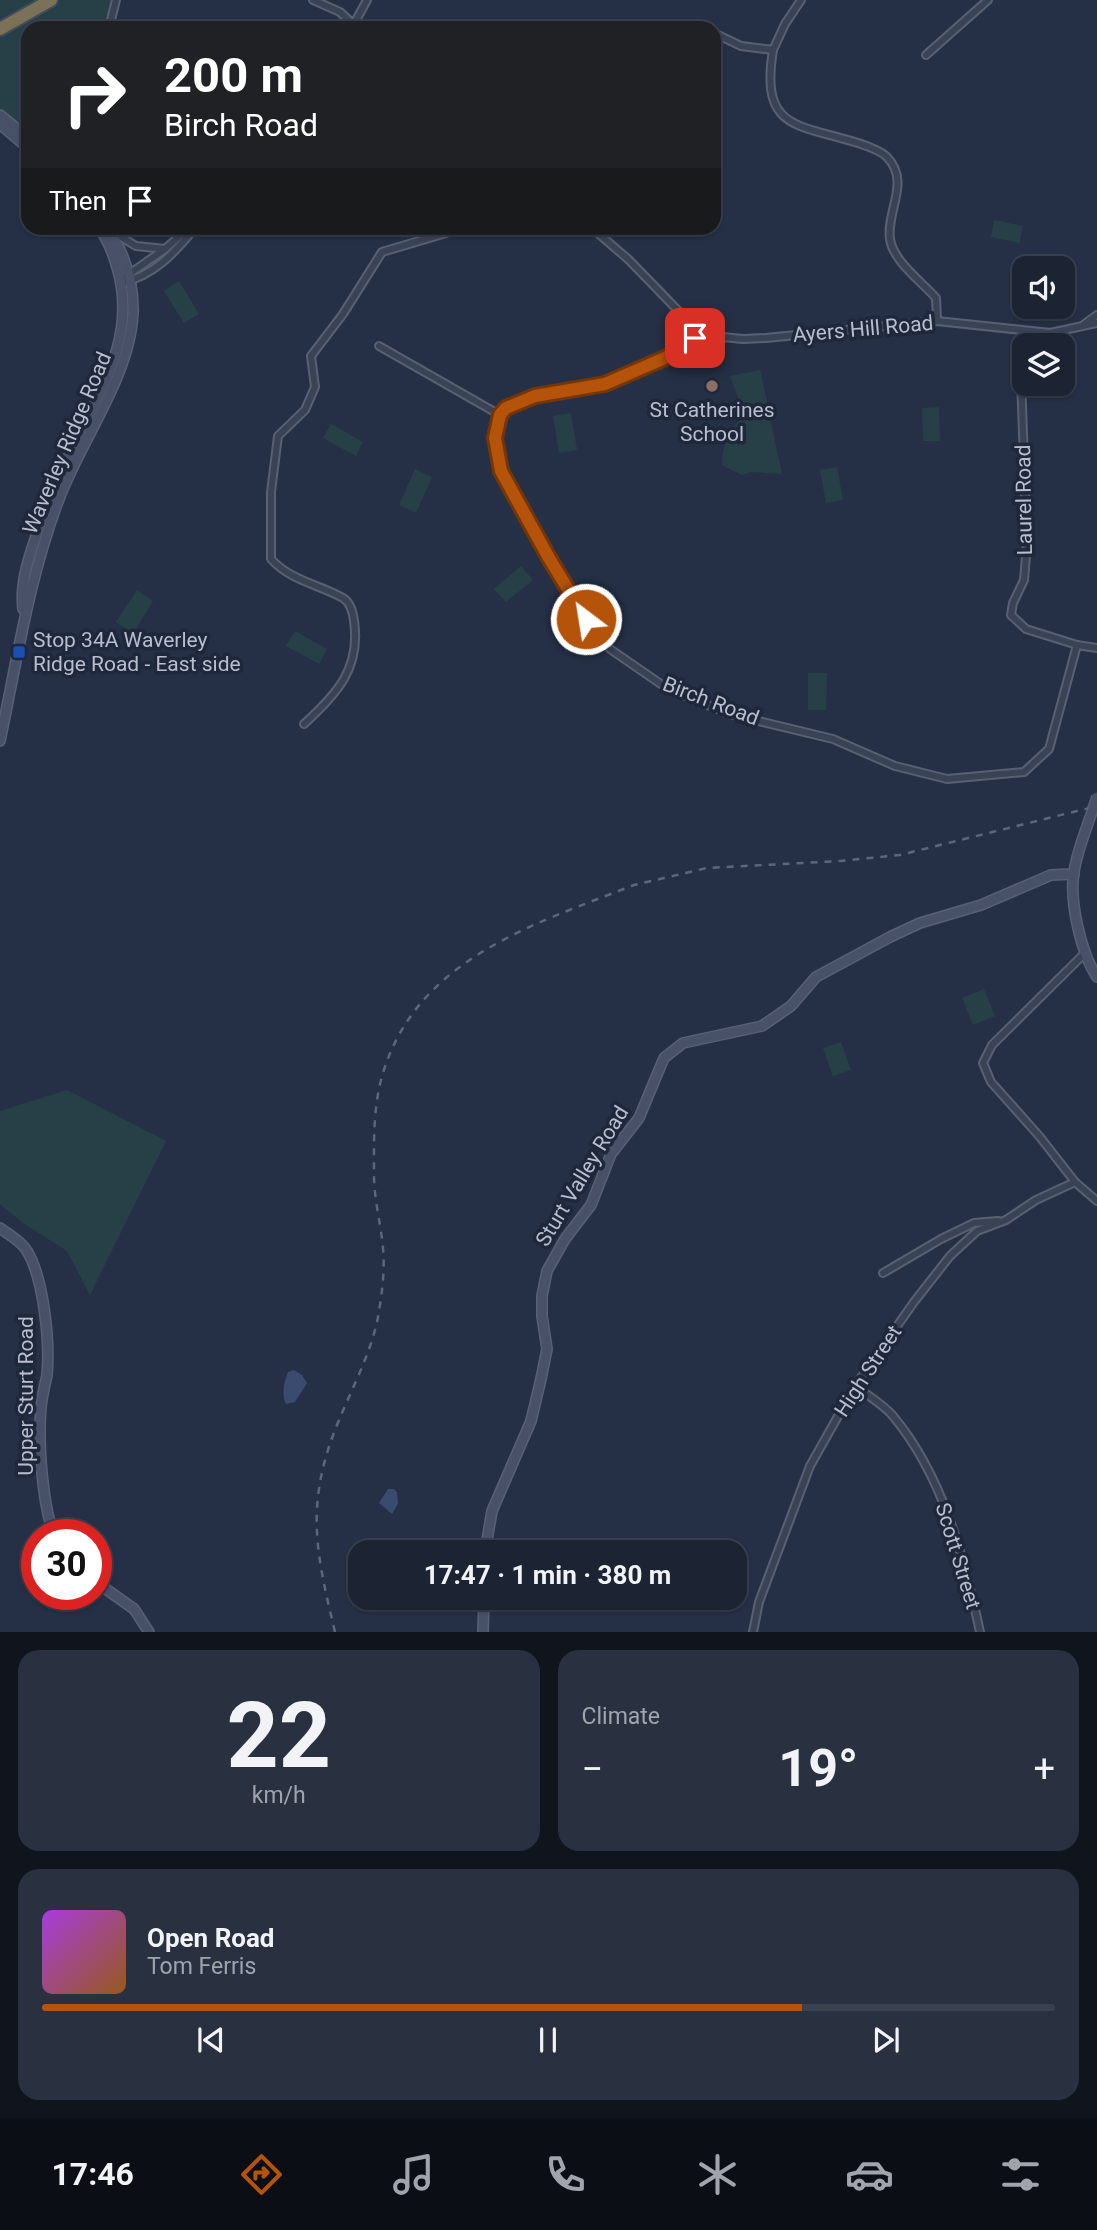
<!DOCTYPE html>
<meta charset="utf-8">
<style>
:root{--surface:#1c2434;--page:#293040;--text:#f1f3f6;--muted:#a0a4ac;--line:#3a414f;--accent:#b45309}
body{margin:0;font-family:Roboto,sans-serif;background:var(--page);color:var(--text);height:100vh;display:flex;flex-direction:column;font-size:26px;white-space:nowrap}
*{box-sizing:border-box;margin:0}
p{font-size:23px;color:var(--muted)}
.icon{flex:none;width:38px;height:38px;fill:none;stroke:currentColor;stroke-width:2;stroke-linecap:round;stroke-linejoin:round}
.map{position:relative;height:1632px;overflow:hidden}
.drawer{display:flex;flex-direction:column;gap:18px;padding:18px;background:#0f141d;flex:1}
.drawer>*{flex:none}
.hud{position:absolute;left:21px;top:21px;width:700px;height:214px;border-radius:21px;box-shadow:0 2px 5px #0004,0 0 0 2px var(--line);background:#202124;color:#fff;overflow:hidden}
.controls{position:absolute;left:1012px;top:256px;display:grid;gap:14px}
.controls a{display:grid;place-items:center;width:63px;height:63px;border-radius:14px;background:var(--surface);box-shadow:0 2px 5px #0004,0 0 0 2px var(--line);font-size:35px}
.speed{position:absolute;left:21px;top:1519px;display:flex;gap:14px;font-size:35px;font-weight:700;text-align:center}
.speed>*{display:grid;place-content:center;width:91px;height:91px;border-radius:50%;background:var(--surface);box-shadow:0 2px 5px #0004,0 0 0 2px var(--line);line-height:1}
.speed .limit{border:10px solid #d22;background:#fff;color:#111}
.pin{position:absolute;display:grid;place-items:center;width:60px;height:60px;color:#fff;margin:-30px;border-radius:14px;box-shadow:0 4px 10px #0006}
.me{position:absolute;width:77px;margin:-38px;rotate:329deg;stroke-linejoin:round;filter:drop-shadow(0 0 5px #0008)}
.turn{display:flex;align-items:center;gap:24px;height:147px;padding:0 28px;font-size:32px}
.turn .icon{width:91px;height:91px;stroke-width:2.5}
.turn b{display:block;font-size:49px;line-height:60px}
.then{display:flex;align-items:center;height:66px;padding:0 28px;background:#0003;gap:14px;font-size:26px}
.big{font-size:52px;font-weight:700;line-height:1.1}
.drawer .card{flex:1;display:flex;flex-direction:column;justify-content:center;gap:10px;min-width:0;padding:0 24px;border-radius:21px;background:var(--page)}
.drawer .dial{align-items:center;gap:0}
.dial b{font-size:91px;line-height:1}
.song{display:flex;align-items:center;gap:21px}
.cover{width:84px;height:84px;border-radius:10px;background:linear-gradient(135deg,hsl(280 70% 55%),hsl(30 70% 35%))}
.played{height:7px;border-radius:4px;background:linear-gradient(90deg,var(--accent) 75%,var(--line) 75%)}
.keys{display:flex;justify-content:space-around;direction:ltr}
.heat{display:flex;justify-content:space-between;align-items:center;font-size:38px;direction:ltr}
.drawer .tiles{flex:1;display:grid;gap:18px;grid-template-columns:1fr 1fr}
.card:last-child{grid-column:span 2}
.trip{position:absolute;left:348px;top:1540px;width:399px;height:70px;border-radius:21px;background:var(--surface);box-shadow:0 2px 5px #0004,0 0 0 2px var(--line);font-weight:700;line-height:70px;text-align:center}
.dock{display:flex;height:112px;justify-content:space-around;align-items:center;background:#0b0e15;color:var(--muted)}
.dock .icon{width:49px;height:49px}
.dock .selected{color:var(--accent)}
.dock b{font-size:32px;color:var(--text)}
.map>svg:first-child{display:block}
</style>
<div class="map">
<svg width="1097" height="1632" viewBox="0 0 1097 1632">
<rect width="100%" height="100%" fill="#253046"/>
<!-- green -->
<g fill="#274047">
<polygon points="0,0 116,0 109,28 28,28 28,138 0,115"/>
<polygon points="994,220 1023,226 1019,243 991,237"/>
<polygon points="179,281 199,314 184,323 164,291"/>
<polygon points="760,370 769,410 751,414 748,407 742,408 730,376"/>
<polygon points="939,407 940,441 923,441 922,408"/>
<polygon points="571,413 577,450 559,453 553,416"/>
<path d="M769,413L782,474L751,472L742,475L722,465C722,449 729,423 746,417C753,414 762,414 769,413Z"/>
<polygon points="331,424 363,442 356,456 323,438"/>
<polygon points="837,467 843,500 826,503 820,470"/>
<polygon points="415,469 432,477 416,513 399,505"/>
<polygon points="521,566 533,580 506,602 494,589"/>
<polygon points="137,590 153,601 133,633 116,622"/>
<polygon points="565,622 580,644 567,653 552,630"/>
<polygon points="295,631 327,649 319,664 286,646"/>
<polygon points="808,673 827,673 826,710 808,710"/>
<polygon points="984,989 995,1016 973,1025 962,998"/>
<polygon points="841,1042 851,1070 833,1076 823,1048"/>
<polygon points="67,1090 166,1141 90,1295 67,1251 23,1223 0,1204 0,1111"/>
</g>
<!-- water -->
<g fill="#3a4b6f">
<path d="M294,1370L302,1375L307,1383L295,1402L286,1404C281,1393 284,1383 288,1372Z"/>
<polygon points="388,1489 394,1489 397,1492 398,1504 392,1514 379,1503"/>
</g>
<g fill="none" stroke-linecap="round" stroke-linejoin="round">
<!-- street casing -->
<g stroke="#596072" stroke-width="10">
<g id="street">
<polyline points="313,0 340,12 357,28"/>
<polyline points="354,24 367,0"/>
<polyline points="109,28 116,0"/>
<path d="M714,33L741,46L773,50C760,130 797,124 858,143C867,146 880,150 887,157C911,182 886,211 890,239C893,261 922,282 936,298L937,321"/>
<polyline points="773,50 785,24 801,0"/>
<polyline points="926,55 988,0"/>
<polyline points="592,228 629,260 694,327"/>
<polyline points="111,231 136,246 165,249 189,228"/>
<polyline points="125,277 165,249"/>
<path d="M121,283C154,276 174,253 195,228"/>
<circle cx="703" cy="332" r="10"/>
<polyline points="1082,326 1097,315"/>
<polyline points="1025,331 1021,378 1027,544 1024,580 1013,603 1011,615 1026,629 1077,645 1097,648"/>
<polyline points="712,336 743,339 766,338 937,321 1050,333 1097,323"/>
<polyline points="695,338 665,358 605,384 535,396 507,408 500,415 495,438 501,471 549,558 586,619 610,649 668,689 733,715 833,739 895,766 947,779 1024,772 1049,749 1077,645"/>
<polyline points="379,346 500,415"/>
<path d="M304,724C337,694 361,668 354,621C353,612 351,603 343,598C318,584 291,581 271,559V492L278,436L305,410L315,387L311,356L343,314L382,252L446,233L456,228"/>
<polyline points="1085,953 992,1045 983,1063 991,1082 1040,1137 1075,1182 1097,1201"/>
<polyline points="883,1273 941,1239 974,1223 998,1221"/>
<path d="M855,1386C867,1395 883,1404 893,1416C943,1476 964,1557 980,1632"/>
<polyline points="753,1632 759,1602 810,1466 855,1386 914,1302 950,1256 977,1231 1006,1220 1036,1200 1075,1182"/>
</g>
</g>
<!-- secondary casing -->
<g stroke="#596072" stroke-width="12">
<g id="secondary">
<polyline points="0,115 28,138"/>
<polyline points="0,124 28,148"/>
<path d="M23,609C20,584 28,560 36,536C47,504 60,473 75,443C102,387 136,336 118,271C114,256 109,241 99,228"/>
<path d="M0,741C17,660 29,578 59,499C81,440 130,377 133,313C134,282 124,253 108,228"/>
<path d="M1093,809C1086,830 1077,851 1074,872C1069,901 1081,953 1097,977"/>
<path d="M0,1228C8,1234 19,1240 25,1248C44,1275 50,1343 47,1375C45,1385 42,1396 41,1407C38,1441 42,1503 54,1535"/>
<polyline points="485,1552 492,1511 531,1421 541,1379 547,1349 542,1316 542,1296 547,1271 565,1239 591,1205 611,1154 639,1118 664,1058 683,1043 762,1026 791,1006 816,977 890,937 920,923 981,905 1051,875 1074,874"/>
<polyline points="96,1582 134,1609 149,1632"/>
<polyline points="483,1632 484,1598"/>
</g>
</g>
<!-- highway casing -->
<g stroke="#424a5c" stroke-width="16">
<polyline id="highway" points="0,29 51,0"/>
</g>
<!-- street -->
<use href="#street" stroke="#3a4255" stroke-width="6"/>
<!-- secondary -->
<use href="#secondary" stroke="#485168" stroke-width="9"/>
<!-- highway -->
<use href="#highway" stroke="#7b7156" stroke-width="12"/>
<!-- rail -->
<path stroke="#5c667c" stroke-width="2.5" stroke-dasharray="7 7" stroke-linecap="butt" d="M335,1632C315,1549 305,1502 339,1420C353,1386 371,1353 378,1317C382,1294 385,1271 383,1248C381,1224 374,1200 374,1175C374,1144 373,1111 381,1080C413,960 532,925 634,885L707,868L840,861L900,855L1097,806"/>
<!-- secondary-bridge casing -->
<g stroke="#596072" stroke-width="12" stroke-linecap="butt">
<polyline id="secondary-bridge" points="1093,809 1097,797"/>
</g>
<!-- secondary-bridge -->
<use href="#secondary-bridge" stroke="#485168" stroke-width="9"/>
</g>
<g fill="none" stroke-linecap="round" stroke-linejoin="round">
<!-- route casing -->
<g stroke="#753606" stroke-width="18">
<polyline id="route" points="586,619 549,558 501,471 495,438 500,415 506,408 535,396 605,384 665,358 695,338"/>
</g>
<!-- route -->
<use href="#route" stroke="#b45309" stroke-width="12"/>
</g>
<!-- markers -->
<circle fill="#8d6e63" stroke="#1f273a" stroke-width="2.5" cx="712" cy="386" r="7"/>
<rect fill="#1a4fb4" stroke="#1f273a" stroke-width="2.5" x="12" y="645" width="14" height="14" rx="3.5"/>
<g text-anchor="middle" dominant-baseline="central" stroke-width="7" stroke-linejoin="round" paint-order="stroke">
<!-- street labels -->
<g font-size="21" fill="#b8bece" stroke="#1f273a">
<text transform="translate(863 329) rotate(-5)">Ayers Hill Road</text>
<text transform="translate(67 443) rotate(-67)">Waverley Ridge Road</text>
<text transform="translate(1024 500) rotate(-91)">Laurel Road</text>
<text transform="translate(711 701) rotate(21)">Birch Road</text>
<text transform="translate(582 1176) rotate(-59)">Sturt Valley Road</text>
<text transform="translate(868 1371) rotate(-57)">High Street</text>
<text transform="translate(26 1396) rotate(-90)">Upper Sturt Road</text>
<text transform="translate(958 1556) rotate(73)">Scott Street</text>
</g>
<!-- poi labels -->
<g font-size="21" fill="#b8bece" stroke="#1f273a">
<text x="712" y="410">St Catherines<tspan x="712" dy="24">School</tspan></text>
<text x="33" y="640" text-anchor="start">Stop 34A Waverley<tspan x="33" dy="24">Ridge Road - East side</tspan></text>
</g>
</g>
</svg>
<div class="controls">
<a><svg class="icon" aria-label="sound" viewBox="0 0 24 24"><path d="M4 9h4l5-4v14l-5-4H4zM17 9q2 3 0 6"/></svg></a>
<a><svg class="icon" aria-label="layers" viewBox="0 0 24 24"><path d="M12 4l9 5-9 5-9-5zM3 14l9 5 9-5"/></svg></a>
</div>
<div class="speed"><div class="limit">30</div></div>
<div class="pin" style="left:695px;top:338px;background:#d93025"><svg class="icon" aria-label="arrive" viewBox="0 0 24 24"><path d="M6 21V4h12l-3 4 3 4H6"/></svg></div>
<svg class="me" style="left:586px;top:619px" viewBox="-20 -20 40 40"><circle r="17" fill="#b45309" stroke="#fff" stroke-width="3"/><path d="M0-11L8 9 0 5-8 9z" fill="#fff"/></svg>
<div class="trip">17:47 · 1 min · 380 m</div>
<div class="hud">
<div class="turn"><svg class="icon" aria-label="right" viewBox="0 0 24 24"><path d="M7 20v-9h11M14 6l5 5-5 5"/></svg><div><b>200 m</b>Birch Road</div></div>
<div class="then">Then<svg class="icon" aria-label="arrive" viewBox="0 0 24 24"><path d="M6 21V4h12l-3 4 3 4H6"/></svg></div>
</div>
</div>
<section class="drawer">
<div class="tiles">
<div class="card dial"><b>22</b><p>km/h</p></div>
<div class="card"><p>Climate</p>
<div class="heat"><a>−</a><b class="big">19°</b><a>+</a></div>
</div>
<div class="card">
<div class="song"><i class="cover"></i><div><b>Open Road</b><p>Tom Ferris</p></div></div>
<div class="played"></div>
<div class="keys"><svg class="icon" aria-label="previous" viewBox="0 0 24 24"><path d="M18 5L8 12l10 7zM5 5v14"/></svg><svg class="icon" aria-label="pause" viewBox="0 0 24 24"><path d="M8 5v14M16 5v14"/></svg><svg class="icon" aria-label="next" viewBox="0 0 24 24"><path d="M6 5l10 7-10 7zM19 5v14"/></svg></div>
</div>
</div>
</section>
<nav class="dock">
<b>17:46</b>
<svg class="icon selected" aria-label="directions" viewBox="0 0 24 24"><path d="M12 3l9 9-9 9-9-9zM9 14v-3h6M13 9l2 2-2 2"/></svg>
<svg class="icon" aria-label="music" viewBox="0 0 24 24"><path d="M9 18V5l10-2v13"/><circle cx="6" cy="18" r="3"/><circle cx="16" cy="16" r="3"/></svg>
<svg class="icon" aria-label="phone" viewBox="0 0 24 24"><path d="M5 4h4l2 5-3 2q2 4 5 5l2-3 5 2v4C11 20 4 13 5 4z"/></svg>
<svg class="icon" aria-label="climate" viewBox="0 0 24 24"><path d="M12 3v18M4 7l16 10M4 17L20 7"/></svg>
<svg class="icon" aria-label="car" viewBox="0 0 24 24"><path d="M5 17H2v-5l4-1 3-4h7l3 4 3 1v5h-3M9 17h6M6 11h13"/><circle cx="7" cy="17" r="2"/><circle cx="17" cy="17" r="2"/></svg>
<svg class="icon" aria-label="filters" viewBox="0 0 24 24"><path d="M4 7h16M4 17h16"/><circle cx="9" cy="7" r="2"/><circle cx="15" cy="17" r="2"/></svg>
</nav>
